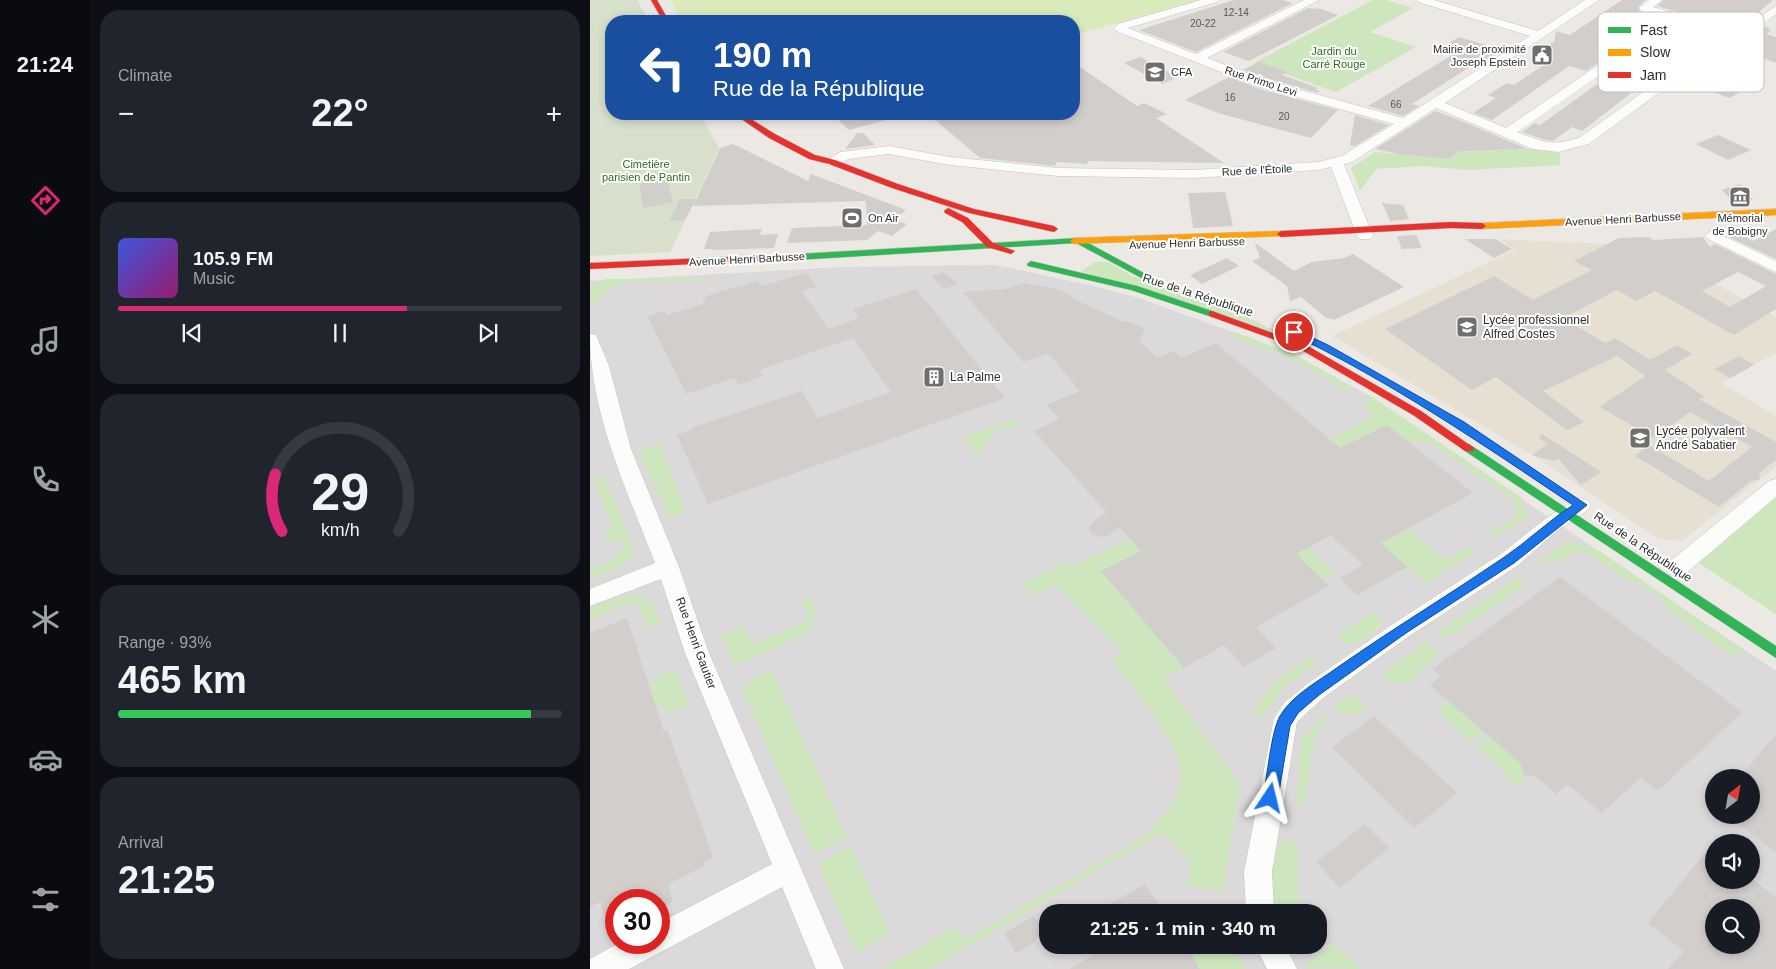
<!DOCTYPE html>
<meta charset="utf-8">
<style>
:root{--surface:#171b24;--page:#20242c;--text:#f1f3f6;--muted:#9ea1a6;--line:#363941;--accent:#db2777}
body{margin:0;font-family:Helvetica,sans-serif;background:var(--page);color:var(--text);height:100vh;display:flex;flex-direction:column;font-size:19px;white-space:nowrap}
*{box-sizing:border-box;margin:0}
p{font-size:16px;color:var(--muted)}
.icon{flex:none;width:28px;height:28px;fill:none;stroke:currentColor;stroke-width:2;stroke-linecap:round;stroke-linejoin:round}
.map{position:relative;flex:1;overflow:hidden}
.drawer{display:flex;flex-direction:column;gap:10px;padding:10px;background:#0d0f14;width:500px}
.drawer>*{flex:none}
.guide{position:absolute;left:15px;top:15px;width:475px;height:105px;border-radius:20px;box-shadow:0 2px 8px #0003;background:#1a4fa0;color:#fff;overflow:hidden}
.needle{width:32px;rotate:31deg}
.tools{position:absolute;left:1115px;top:769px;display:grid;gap:10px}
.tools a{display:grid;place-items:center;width:55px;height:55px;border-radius:50%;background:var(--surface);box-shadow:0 2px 8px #0003;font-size:25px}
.speed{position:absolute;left:15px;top:889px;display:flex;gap:10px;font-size:25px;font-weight:700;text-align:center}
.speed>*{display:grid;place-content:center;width:65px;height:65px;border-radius:50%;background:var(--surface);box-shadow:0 2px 8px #0003;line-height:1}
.speed .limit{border:8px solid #d22;background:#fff;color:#111}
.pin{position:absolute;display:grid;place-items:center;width:42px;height:42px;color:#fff;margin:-21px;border:2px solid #fff;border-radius:50%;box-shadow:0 1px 5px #0007}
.me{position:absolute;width:55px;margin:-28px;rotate:10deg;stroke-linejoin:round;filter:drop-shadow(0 0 4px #0008)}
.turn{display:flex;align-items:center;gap:18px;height:105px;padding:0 25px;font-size:22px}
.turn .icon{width:65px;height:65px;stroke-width:2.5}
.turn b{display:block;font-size:35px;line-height:42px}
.big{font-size:38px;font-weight:800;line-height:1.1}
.drawer .card{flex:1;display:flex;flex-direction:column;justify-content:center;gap:8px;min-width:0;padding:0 18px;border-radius:20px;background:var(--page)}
.drawer .dial{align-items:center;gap:0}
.dial svg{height:130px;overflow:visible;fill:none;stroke:var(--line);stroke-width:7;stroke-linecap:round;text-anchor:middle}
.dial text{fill:var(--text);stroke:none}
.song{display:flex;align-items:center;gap:15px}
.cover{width:60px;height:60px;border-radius:8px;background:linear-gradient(135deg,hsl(230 70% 55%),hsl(320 70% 35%))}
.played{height:5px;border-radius:2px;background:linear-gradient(90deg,var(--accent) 65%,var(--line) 65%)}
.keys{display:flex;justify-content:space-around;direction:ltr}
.heat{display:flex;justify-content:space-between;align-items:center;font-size:28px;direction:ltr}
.charge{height:8px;border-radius:4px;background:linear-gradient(90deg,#34c759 93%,var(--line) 0)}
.trip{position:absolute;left:449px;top:904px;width:288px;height:50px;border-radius:20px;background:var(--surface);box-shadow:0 2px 8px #0003;font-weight:800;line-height:50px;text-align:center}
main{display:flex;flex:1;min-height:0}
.dock{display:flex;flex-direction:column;width:90px;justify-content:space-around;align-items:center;background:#090b0e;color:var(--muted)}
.dock .icon{width:35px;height:35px}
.dock .current{color:var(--accent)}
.dock b{font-size:22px;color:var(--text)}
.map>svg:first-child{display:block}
</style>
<main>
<nav class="dock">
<b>21:24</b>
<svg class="icon current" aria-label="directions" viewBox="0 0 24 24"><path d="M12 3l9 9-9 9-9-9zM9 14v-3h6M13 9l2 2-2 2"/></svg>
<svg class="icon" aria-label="music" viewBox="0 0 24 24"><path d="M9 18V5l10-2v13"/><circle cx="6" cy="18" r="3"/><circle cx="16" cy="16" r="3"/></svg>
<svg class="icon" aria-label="phone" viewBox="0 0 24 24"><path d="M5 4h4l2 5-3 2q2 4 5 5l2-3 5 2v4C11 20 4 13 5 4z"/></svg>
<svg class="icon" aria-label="climate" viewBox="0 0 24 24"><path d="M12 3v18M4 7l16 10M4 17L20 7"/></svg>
<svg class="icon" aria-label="car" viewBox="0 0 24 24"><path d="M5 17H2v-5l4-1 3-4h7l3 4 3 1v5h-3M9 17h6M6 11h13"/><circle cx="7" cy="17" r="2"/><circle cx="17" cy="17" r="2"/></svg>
<svg class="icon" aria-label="filters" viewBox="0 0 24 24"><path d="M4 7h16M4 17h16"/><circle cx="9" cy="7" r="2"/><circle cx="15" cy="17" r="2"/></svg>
</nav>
<section class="drawer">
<div class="card"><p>Climate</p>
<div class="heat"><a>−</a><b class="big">22°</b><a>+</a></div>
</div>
<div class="card">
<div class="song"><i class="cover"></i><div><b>105.9 FM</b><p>Music</p></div></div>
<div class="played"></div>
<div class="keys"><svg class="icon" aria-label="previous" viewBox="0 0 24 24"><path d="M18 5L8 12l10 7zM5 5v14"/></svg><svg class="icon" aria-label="pause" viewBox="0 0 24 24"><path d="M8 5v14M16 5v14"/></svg><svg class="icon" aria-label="next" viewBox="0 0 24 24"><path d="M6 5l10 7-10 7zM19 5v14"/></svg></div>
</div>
<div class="card dial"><svg viewBox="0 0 100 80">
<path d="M14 69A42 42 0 1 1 86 69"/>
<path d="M14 69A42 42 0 0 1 10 34" stroke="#db2777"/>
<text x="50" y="56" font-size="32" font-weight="700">29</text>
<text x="50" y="72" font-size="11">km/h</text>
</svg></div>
<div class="card"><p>Range · 93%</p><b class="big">465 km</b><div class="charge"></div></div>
<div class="card"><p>Arrival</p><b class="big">21:25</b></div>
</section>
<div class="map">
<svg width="1186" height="969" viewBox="0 0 1186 969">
<rect width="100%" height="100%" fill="#ece8e4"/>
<!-- industrial -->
<path fill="#dcd9db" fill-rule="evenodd" d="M406,265L508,287L552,299L705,355L778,395L1186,671V969H0V281L256,267ZM1124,778H1161V815H1124ZM1124,842H1161V880H1124ZM26,900H69V942H26ZM1124,908H1161V945H1124ZM458,912H728V945H458Z"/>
<!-- education -->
<polygon fill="#e6e0d3" points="909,239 1057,246 1186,317 1186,353 1131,383 1186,416 1186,466 1092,541 1069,539 950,460 742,336 925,250"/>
<!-- green -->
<g fill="#cee6be">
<polygon points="783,0 796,0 823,8 780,32 826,47 746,92 664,63"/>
<polygon points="945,149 970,151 970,165 879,170 832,166 786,169 770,191 761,168 785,152 860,159 870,151"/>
<polygon points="505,262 518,262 542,276 663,320 734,355 491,271"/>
<polygon points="15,279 122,279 121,281 37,282 18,290 3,306 0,299 0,288"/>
<polygon points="645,332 705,355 764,388 758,390 751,389 703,359 645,338 642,334"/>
<path d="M779,395L931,497L937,518L903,538L900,532L927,516L924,500L838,442H818L797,425L661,492L745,573L590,662L594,668L573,679L650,784L633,893L596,885L601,864L574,832L339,969H293L365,927L374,940L552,838C567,823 583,807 590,786C600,751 542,687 522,660L533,652L465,584L443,596L432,583L478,562L483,566L740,440L783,416L773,408Z"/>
<polygon points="431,417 423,429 407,427 388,456 373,437"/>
<polygon points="70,443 96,512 79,519 49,453 54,449"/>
<path d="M14,475L44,549C41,568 15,572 0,578V571L4,567L12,568L15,564L25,559L23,555L34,550L29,540L19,543L15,533L22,523L18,522L21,518L16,517L19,513L14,512L17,508L12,507L15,504L10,503L13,499L9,498L11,494L7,493L9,489L5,488L8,485L3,484L6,481L2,479Z"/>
<polygon points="1186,491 1186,614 1106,561"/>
<polygon points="818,529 856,560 876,548 886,551 837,584 791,544"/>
<polygon points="975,544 986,544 1010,551 1154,651 1150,656 1139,654 1076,609 1071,598 1051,584 1036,580 999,554 986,552 974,560 946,563"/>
<polygon points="928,577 934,582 931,588 859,637 850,636 847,632"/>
<polygon points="36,594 60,599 71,623 59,628 45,601 0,620 0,608"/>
<polygon points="219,597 226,610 219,633 144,666 131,635 154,625 163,644 220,620 211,601"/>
<path d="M785,611L792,624C783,635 770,644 755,644L750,638L749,633Z"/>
<polygon points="836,641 846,649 847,656 819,683 801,683 792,675"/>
<polygon points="723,655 725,662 723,666 694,687 675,714 666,717 663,714 676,692 692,676"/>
<polygon points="85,669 99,705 76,714 72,704 66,706 59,685 67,682 65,678"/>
<polygon points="182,671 257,837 224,854 152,689 165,678"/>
<path d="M761,694L777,709C760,717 758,719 743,707Z"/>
<polygon points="858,701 894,731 880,741 846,710"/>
<polygon points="735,715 738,718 724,739 715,804 706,806 711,739"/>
<polygon points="899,736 935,767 932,772 937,776 926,785 915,776 916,772 886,746"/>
<path d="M694,839L703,841L708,850L707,891L712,912H685C683,889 678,858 694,839Z"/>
<polygon points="261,846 299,932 267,954 228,863"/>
<polygon points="743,943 772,969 713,968"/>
<polygon points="620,945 643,947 656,969 611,969 602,956"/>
</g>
<!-- cemetery -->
<polygon fill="#d8e0cc" points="0,0 47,0 59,21 21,21 21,114 110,114 129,148 80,252 0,256"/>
<!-- pitch -->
<polygon fill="#d9eabb" points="80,0 607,0 484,35 484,21 92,21"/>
<!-- building -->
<g fill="#d1cecb" fill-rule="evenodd">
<polygon points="644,0 693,0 703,3 606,52 549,30"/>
<polygon points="1032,0 1056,0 1048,7 1050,12 1010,39 1033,46 996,71 979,66 902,120 883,113 906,98 898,95 917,83 924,85 958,62 941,57 964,42 966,31 980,35"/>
<polygon points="1074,0 1183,0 1149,29 1067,6"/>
<polygon points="718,8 731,9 748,15 659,61 633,52"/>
<polygon points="1089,23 1130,35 1089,64 1081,61 1073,67 1063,66 1035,87 1045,90 992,131 982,127 963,141 952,139 932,132 945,123 950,125 1017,77 1012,76 1060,43 1065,43"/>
<polygon points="1173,26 1180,28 1178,30 1181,31 1176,34 1186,37 1186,63 1170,57 1141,79 1105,68 1143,41 1156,38"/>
<polygon points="869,37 912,50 895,60 892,59 822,104 829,106 813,116 778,106 869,51 854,46"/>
<polygon points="550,57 588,77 572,84 534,63"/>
<polygon points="669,62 697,72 692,75 728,88 725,90 730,91 728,93 679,79 653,70"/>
<polygon points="484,63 547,106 554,103 577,114 566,118 634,163 498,161 497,164 467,162 465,166 390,158 338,114 484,114"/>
<polygon points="639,77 670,89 748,110 721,138 628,113 595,100"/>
<polygon points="1149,78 1166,84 1139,98 1121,91"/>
<polygon points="845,111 864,118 938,149 870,151 859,159 808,154 785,149"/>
<polygon points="242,114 303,114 303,118 259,130"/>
<polygon points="765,115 799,125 765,146 760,145"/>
<polygon points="267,133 273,133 285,145 255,149"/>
<polygon points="1128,135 1161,150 1138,160 1106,144"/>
<polygon points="143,144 218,181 221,174 316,210 303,220 317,224 302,236 288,231 277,240 197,243 202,228 277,225 276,201 103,206 130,148"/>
<polygon points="75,171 83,202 53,208 48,176"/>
<polygon points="1150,184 1154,189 1163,200 1142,201 1132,190"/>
<polygon points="635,192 643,226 603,228 598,193"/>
<polygon points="90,199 106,199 95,220 79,221"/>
<polygon points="792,203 813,205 819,219 800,221"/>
<polygon points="172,229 170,235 188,234 184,248 121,250 121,249 114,249 120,232"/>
<polygon points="1186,229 1186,259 1139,237 1147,233 1164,241"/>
<polygon points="826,235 832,248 812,249 807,236"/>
<path d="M1059,237L1063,240L1113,237L1120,247L1125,244L1186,274V309L1144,335L1065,291L1046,301L1027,290L973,318L1015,343L1025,338L1060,360L1087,345L1102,354L1075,370L1115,397L1109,399L1186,442V460L1169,473L1170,479L1161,481L1129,507L1045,456L1059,445L1119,481L1162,447L1100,412L1063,438L1010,407L1055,376L1027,356L953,391L994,422L977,430L906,377L882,390L795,329L904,276L943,300L1002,270L984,261L1029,238ZM1148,272L1176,286L1140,307L1112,291Z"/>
<polygon points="875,239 905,239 922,249 904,258"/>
<polygon points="665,243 704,271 722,262 754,258 763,254 814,287 744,320 735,317 711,297 700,301 697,286 662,261 670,258"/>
<polygon points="637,258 649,266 612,284 600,275"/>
<polygon points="354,272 368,284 353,289 342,276"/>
<polygon points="217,273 226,287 212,291 238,329 269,318 263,309 326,289 415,398 118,504 87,435 104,429 103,427 212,391 227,418 301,392 263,338 169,370 173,376 148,385 145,378 96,394 57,316 75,311 77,315 113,304 116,296 167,281 171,286"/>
<polygon points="436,283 466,289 482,296 479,297 534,322 538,321 555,329 550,341 567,358 583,351 591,358 626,343 750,448 797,425 883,493 791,543 817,567 767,595 750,578 773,565 741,535 706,554 739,586 666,627 686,648 654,667 634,645 594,668 511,571 551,551 529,527 517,536 511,537 501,534 499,528 501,524 516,512 444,431 470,419 456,405 490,391 458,353 433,362 373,292 415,289"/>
<polygon points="1149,356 1164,365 1140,378 1125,369"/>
<polygon points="952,434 997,463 1011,472 991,485 968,458 964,461 942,455 957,445 949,437"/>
<polygon points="970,577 1152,712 1068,791 1051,778 1011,813 978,784 966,794 944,775 940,776 934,775 930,763 840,685 851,676 842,669"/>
<polygon points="37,618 74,731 77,729 123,857 113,863 114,866 78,884 83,902 69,909 69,900 26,900 26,909 14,915 10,902 0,907 0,633"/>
<polygon points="784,716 867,793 824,828 742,747"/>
<polygon points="1186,734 1186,852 1135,815 1161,815 1161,778 1149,778"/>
<polygon points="775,824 799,848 750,888 726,862"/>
<path d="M1124,842V880H1163L1186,897V969H1078L1094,951L1058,923ZM1124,908H1161V945H1124Z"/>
<polygon points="555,884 573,912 506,912"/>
<polygon points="444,916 454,934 445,939 446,942 426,953 414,933"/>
<polygon points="508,945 595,945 610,969 480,969 511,950"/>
</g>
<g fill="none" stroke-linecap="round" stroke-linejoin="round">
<!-- street casing -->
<g stroke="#c5c4c5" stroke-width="1">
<g id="street">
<path d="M611,0H629L627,2L538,28L606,54L714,0H729L617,58L678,81L813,118L940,36L828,2L826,0H844L948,31L995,0H1009L855,103L916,128L1077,18L1052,11L1049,8L1059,0H1072L1063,7L1149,31L1186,6V14L1155,37L1142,39L999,144L968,152L943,149L846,108L762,162L754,164L783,236L780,239H770L767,236L741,167L728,170L603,178L468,176L360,165L299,154L258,159L247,165H237L235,162L250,152L299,146L360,157L468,168L603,170L728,162L752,156L804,124L670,87L526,31L524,29L528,24ZM1088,21L1134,34L989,138C961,146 954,143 927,132Z"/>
<polygon points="1123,231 1186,261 1186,272 1118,239 1115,236 1118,233"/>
<path d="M0,334L6,335L19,366L41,449L89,567L119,653L254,969H226L192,887L39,969H0V959L31,942H69V923L182,864L95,653L71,579L0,606V589L65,563C37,490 0,414 0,334Z"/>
<polygon points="1186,479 1186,497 1095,574 1087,576 1079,574 1076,568 1079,562 1179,481"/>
<polygon points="991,498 998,500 1001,505 998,510 968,530 927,566 819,636 733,698 707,722 682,872 684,912 656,912 654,872 684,718 695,702 717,684 803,624 911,554 954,520 984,500"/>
<polygon points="665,945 695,945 707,969 677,969"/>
</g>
</g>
<!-- fast casing -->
<g stroke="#c5c4c5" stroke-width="1">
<g id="fast">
<polygon points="489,238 565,279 560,282 557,281 486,243 207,260 203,257 207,254"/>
<polygon points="441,261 547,286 625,312 627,314 625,316 619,316 541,290 438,266 437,264"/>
<polygon points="879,444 1186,646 1186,658 875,451 874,448 875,445"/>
</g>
</g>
<!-- slow casing -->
<g stroke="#c5c4c5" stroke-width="1">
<g id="slow">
<polygon points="1186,209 1186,215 892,229 888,226 892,223"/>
<polygon points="691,231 694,232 694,236 484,244 480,241 484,238"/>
</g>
</g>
<!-- jam casing -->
<g stroke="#c5c4c5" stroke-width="1">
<g id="jam">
<polygon points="61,0 67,0 79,21 73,21"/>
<polygon points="144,114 153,114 185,134 225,155 245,160 308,184 384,209 464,226 468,229 464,232 379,213 302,188 239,164 219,159 179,138"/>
<polygon points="358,208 378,218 403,243 425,251 421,254 397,247 372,222 355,213 354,211"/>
<polygon points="861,222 892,223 896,226 892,229 861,228 691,237 687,234 691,231"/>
<polygon points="207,254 211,257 210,259 0,269 0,263"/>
<polygon points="622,311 716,345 831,411 884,448 883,451 875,451 823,415 710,349 619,316 619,312"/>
</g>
</g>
<!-- street -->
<use href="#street" fill="#fcfcfb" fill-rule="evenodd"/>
<!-- fast -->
<use href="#fast" fill="#30b455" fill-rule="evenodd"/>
<!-- slow -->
<use href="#slow" fill="#ff9f0a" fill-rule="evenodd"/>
<!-- jam -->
<use href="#jam" fill="#e5322d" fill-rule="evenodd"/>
</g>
<!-- route -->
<path fill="#1a73e8" stroke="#114b97" d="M704,329L738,345L874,422L997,505L924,563L816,633L729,695L708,713L700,726L688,798L686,802L680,804L675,802L673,798C677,778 681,732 690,716C702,695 729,681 748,667C802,629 859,595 913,558C937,542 958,521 983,505C892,444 800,381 701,334V330Z"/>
<!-- icons -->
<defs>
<g id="civic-square" transform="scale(1.125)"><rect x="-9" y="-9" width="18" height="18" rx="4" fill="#706f6e" stroke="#fff"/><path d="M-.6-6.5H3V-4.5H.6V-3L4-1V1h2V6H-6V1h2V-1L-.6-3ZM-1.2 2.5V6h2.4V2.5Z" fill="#fff"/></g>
<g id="school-square" transform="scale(1.125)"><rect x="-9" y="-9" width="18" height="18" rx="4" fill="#706f6e" stroke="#fff"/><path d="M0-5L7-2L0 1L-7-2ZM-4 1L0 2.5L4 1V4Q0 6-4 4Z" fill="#fff"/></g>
<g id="museum-square" transform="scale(1.125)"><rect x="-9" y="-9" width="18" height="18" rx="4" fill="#706f6e" stroke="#fff"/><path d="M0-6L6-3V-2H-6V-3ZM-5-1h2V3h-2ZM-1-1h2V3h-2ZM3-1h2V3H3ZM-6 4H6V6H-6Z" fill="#fff"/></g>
<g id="stadium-square" transform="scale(1.125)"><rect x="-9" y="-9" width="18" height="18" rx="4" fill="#706f6e" stroke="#fff"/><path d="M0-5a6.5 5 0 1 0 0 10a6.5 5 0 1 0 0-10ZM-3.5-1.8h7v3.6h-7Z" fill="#fff"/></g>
<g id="building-square" transform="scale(1.125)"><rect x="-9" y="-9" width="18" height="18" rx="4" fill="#706f6e" stroke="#fff"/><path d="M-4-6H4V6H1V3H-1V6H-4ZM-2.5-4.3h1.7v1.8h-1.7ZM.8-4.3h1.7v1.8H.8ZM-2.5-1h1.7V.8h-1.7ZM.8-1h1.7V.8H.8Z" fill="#fff"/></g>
</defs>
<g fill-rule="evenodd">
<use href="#civic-square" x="952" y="55"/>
<use href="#school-square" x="565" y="72"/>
<use href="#museum-square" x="1150" y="197"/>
<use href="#stadium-square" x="262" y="218"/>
<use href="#school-square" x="877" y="327"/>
<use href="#building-square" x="344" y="377"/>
<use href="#school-square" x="1050" y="438"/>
</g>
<g text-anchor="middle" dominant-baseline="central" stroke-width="4" stroke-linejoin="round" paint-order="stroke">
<!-- number labels -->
<g font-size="10" fill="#585857">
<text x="646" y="12">12-14</text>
<text x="613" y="23">20-22</text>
<text x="640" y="97">16</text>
<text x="806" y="104">66</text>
<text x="694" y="116">20</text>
</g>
<!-- far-poi labels -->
<g font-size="11" fill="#2e2e2e" stroke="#fff" text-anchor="start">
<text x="936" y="49" text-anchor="end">Mairie de proximité<tspan x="936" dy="13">Joseph Epstein</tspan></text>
<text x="581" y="72">CFA</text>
<text x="278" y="218">On Air</text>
<text x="1150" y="218" text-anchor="middle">Mémorial<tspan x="1150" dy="13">de Bobigny</tspan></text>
</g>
<!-- far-park labels -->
<g font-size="11" fill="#2c6e1b" stroke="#fff">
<text x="744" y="51">Jardin du<tspan x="744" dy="13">Carré Rouge</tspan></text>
<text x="56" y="164">Cimetière<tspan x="56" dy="13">parisien de Pantin</tspan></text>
</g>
<!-- far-street labels -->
<g font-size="11" fill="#2e2e2e" stroke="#fff">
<text transform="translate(671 81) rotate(18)">Rue Primo Levi</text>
<text transform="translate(667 170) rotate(-3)">Rue de l'Étoile</text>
<text transform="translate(1033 219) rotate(-3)">Avenue Henri Barbusse</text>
<text transform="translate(597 243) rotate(-2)">Avenue Henri Barbusse</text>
<text transform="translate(157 259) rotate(-3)">Avenue Henri Barbusse</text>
</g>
<!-- street labels -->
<g font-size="12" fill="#2e2e2e" stroke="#fff">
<text transform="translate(608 295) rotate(18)">Rue de la République</text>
<text transform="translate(1053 547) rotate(34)">Rue de la République</text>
<text transform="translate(106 643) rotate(70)">Rue Henri Gautier</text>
</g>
<!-- poi labels -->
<g font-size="12" fill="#2e2e2e" stroke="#fff" text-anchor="start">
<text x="893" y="320">Lycée professionnel<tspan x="893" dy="14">Alfred Costes</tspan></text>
<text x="360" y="377">La Palme</text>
<text x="1066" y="431">Lycée polyvalent<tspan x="1066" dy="14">André Sabatier</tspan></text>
</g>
</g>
<!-- legend -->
<rect x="1008" y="12" width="166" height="80" rx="8" fill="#fff" stroke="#c0c0c0" stroke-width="1"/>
<rect x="1018" y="27" width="23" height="6" fill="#30b455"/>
<rect x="1018" y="49" width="23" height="7" fill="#ff9f0a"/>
<rect x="1018" y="72" width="23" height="6" fill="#e5322d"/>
<g font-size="14" fill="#2e2e2e">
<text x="1050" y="35">Fast</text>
<text x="1050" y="57">Slow</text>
<text x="1050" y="80">Jam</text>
</g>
</svg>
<div class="tools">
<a><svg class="needle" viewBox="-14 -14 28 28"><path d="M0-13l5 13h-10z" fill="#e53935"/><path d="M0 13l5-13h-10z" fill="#9ea1a6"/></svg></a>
<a><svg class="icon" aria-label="sound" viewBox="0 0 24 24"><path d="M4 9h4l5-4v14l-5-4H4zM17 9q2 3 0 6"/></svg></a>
<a><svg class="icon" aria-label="search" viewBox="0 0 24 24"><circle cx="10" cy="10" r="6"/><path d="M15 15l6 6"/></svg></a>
</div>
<div class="speed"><div class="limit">30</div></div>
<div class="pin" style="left:704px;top:332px;background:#d93025"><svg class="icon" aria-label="arrive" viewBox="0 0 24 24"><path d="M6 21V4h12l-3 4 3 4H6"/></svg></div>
<svg class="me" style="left:680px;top:798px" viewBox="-20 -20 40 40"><path d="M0-17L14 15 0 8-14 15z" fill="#1a73e8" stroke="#fff" stroke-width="4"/></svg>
<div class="trip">21:25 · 1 min · 340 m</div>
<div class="guide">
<div class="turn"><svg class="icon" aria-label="left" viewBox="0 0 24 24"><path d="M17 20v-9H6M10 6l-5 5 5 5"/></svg><div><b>190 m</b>Rue de la République</div></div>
</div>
</div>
</main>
